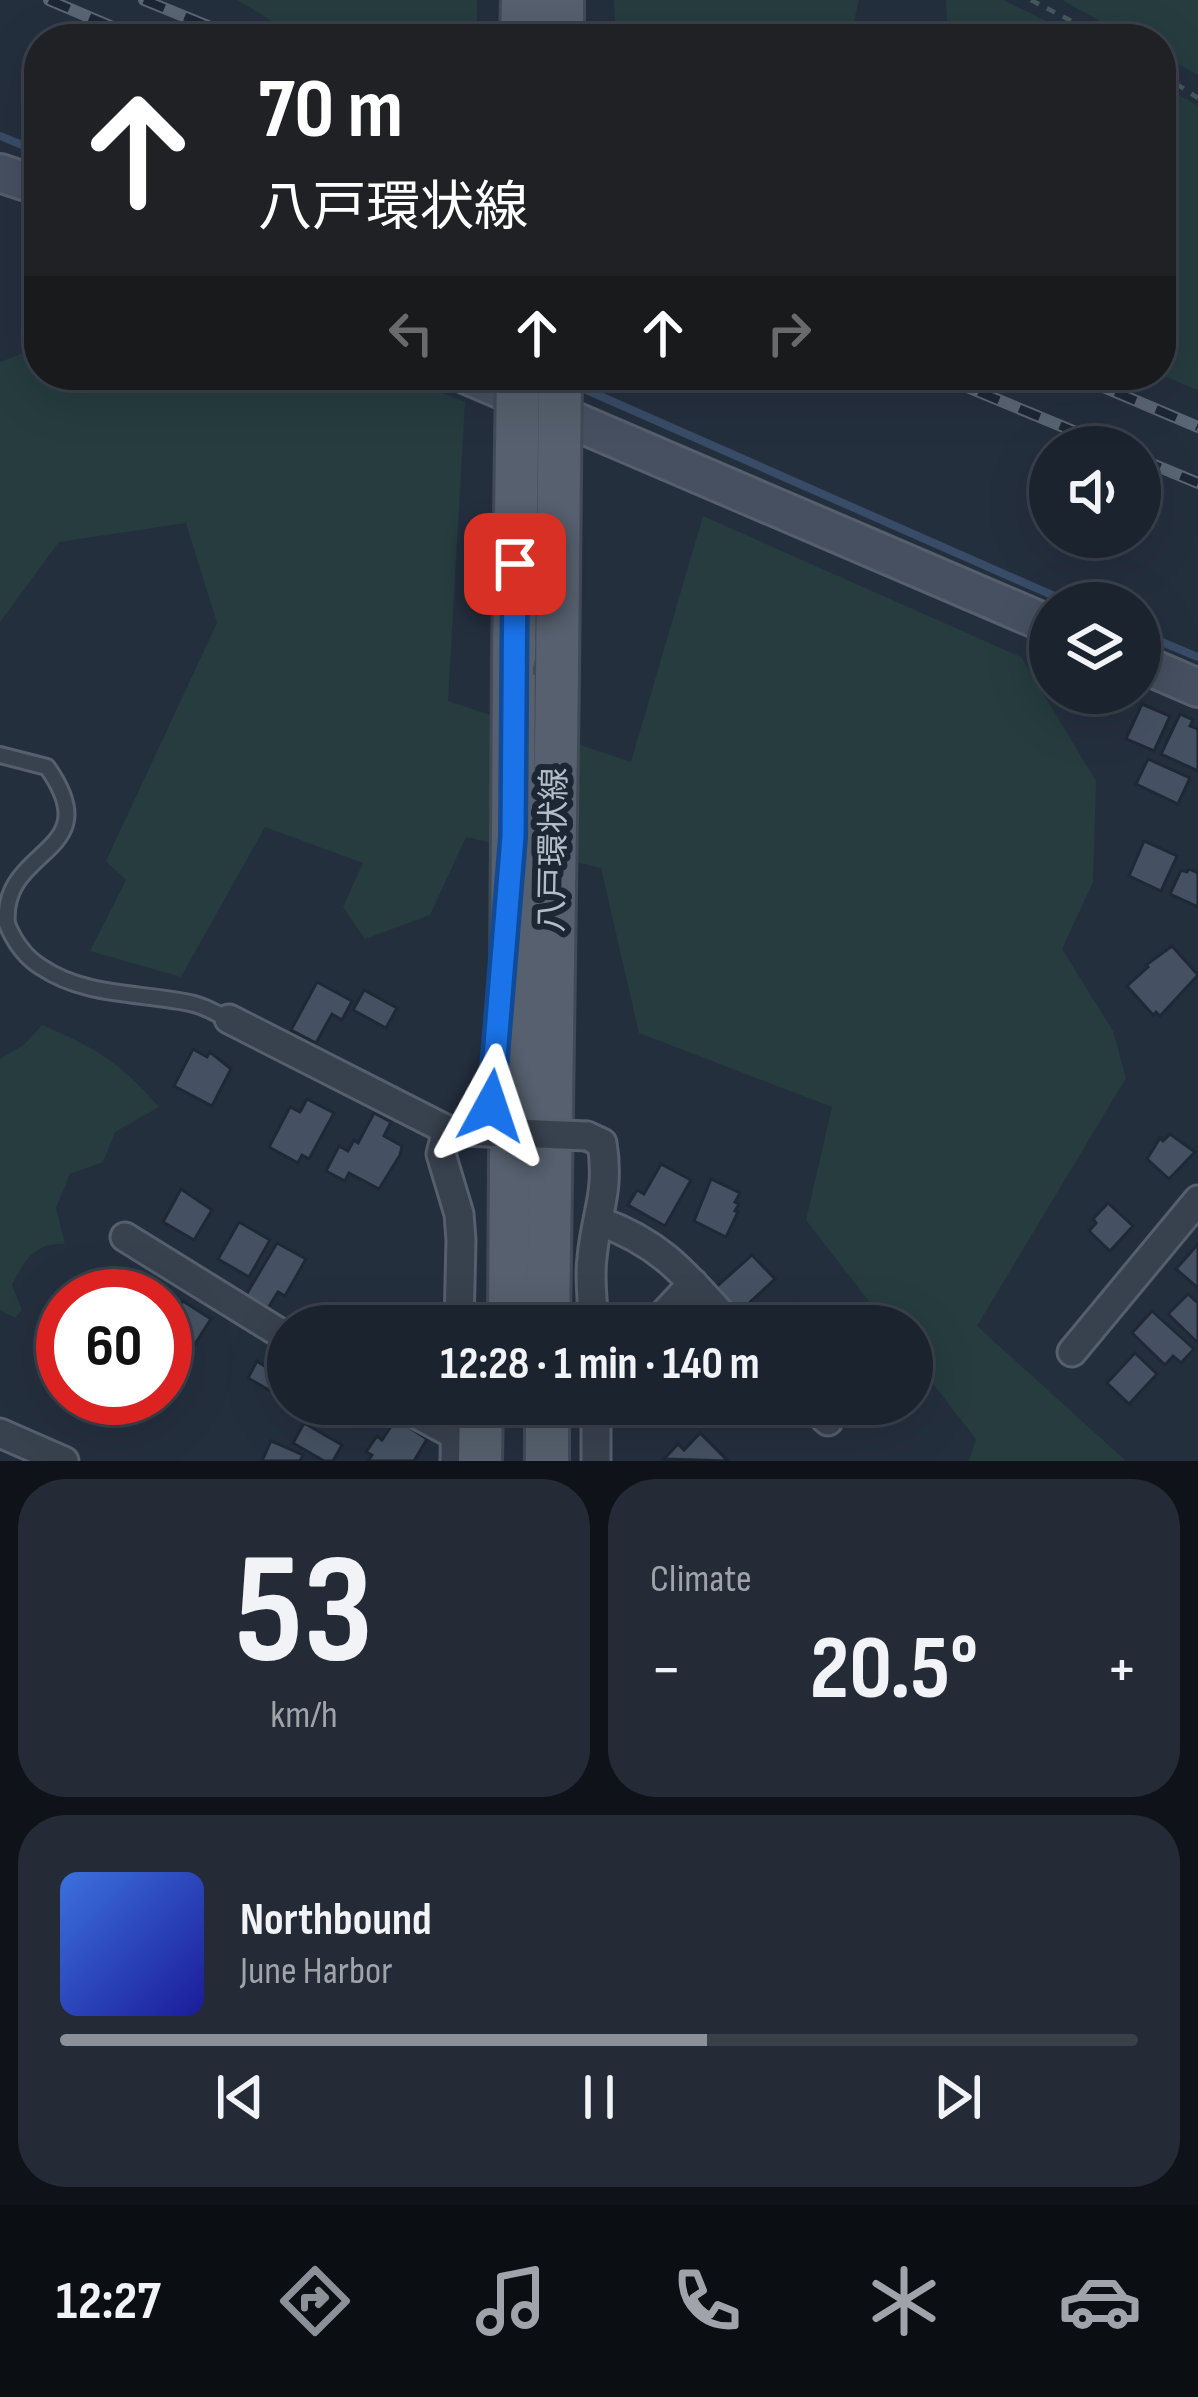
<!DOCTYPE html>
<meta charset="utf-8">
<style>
:root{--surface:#1b232e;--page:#242b36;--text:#f1f3f6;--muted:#a0a4aa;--line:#39404a;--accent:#8c9099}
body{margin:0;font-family:"Sofia Sans Condensed","Noto Sans JP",sans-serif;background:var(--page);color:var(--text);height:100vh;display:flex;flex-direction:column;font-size:45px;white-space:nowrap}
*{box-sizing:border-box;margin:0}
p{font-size:39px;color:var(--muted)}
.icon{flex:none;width:66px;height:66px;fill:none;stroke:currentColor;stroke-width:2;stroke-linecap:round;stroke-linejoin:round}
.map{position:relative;height:1461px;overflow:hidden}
.drawer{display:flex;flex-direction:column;gap:18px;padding:18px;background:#0f1319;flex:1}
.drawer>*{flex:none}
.guide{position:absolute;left:24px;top:24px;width:1152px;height:366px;border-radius:48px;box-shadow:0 12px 48px #0002,0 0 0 3px var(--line);background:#202124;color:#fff;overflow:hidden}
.tools{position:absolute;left:1029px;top:426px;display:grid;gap:24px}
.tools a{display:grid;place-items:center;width:132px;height:132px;border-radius:50%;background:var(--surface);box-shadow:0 12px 48px #0002,0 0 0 3px var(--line);font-size:60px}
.speed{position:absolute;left:36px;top:1269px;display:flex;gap:24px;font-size:60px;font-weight:700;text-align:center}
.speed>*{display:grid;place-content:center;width:156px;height:156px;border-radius:50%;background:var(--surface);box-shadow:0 12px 48px #0002,0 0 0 3px var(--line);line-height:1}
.speed .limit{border:18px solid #d22;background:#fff;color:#111}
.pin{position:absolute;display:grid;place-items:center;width:102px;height:102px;color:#fff;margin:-51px;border-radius:24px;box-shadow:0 6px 18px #0006}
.me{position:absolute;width:132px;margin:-66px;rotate:5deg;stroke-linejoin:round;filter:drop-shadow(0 0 9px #0008)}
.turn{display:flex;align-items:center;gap:42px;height:252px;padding:0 36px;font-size:54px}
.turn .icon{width:156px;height:156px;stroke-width:2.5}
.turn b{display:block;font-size:84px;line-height:102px}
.lanes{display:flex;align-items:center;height:114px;padding:0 36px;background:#0003;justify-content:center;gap:60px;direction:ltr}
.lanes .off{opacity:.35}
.big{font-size:90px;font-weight:700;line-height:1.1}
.drawer .tile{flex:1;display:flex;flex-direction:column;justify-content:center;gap:18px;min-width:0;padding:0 42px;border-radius:48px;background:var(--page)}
.drawer .dial{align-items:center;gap:0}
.dial b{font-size:156px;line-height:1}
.song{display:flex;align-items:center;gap:36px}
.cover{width:144px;height:144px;border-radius:18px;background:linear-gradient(135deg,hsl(220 70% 55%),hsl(240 70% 35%))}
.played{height:12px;border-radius:6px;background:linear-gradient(90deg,var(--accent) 60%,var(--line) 60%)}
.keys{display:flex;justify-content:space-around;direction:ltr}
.heat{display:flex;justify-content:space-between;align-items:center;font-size:66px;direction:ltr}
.drawer .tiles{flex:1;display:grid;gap:18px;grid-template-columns:1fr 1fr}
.tile:last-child{grid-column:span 2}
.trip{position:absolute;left:267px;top:1305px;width:666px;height:120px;border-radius:60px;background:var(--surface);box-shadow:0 12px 48px #0002,0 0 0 3px var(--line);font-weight:700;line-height:120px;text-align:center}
.menu{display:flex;height:192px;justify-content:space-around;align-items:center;background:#0b0e12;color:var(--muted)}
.menu .icon{width:84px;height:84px}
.menu .current{color:var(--accent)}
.menu b{font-size:54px;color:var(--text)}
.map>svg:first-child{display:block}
</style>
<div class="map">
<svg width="1198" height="1461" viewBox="0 0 1198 1461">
<rect width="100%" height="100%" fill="#242f3e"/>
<!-- green -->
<g fill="#263c3f">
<polygon points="237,0 477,0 477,39 376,39 350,27 294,34"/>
<polygon points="614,0 859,0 854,22 859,39 616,39"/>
<polygon points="946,0 1003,0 1084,39 956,39 947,26"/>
<polygon points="1062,0 1198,0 1198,75 1161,55 1161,39 1132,39"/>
<polygon points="1161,84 1198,106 1198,390 1161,375"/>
<polygon points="39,347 39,375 399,375 465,402 448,701 631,762 703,516 1021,657 1096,781 1093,882 1062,949 1113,1031 1126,1078 977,1326 1126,1461 969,1461 976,1439 912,1357 912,1326 888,1326 806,1220 832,1107 639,1033 601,868 466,837 430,915 365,939 343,907 363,863 265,827 181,977 90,951 126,880 106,861 217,623 186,523 59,542 0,622 0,362"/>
<path d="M42,1025C96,1048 120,1062 159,1107L115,1132L103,1162L70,1174L56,1208L65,1244C35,1242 24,1261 12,1285L22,1310L15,1318L0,1310V1059L25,1044Z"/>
</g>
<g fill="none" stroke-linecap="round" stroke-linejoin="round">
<!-- stream -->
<g stroke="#394c67" stroke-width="8">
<polyline points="0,136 39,152"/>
<polyline points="575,385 1070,603"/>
<polyline points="1140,633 1198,657"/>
</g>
</g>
<!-- building -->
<g fill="#455162" stroke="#1f2835" stroke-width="3">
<polygon points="1082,693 1121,693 1110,715 1078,701"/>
<polygon points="1142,704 1170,716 1154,751 1126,739"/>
<polygon points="1180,714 1193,720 1190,726 1198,729 1198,771 1161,754"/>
<polygon points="1148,759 1190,778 1178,804 1136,784"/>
<polygon points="1144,841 1177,856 1161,891 1129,876"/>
<polygon points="1189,869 1198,873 1198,907 1170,894 1181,870 1187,872"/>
<polygon points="1172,946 1198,975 1160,1016 1156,1012 1153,1015 1127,986 1148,967 1146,965"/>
<polygon points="317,982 352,1001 342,1020 332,1014 316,1043 291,1030"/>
<polygon points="364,990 397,1008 386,1028 353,1010"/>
<polygon points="193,1049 207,1057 210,1052 231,1069 212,1106 174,1086"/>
<polygon points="307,1099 334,1113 309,1159 302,1155 298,1163 269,1147 290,1107 300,1112"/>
<polygon points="374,1113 391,1122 384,1136 402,1146 400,1155 379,1189 349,1173 345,1181 326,1171 339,1146 348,1151 354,1140 358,1143"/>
<polygon points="1170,1134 1195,1152 1169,1179 1147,1159 1160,1138 1163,1141"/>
<polygon points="661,1164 691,1180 665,1226 628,1205 637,1190 644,1194"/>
<polygon points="711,1179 740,1193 735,1202 739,1204 735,1211 738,1212 726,1237 694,1221"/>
<polygon points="181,1189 212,1210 194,1240 163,1222"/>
<polygon points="1108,1203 1133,1226 1110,1251 1089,1231 1096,1223 1093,1219"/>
<polygon points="239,1222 270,1240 249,1277 218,1259"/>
<polygon points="277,1243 306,1259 285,1296 278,1292 268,1308 246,1295"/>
<polygon points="1198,1244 1198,1288 1176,1269"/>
<polygon points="752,1255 775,1279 747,1305 750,1308 742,1316 715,1288"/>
<polygon points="1188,1294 1198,1303 1198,1343 1168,1314"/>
<polygon points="183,1301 211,1319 193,1347 165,1335 165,1322 168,1324"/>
<polygon points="796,1303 817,1326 771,1326"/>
<polygon points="1152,1311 1194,1349 1181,1363 1173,1356 1165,1365 1132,1333"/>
<polygon points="277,1348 288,1354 288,1385 281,1397 248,1378 257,1361 266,1367"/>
<polygon points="1135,1353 1157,1374 1129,1404 1107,1383"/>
<polygon points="396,1419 427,1439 414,1461 368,1461 372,1455 366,1452 377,1436 382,1440"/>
<polygon points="304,1423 342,1445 333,1461 324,1461 293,1443"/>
<polygon points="700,1433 728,1461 664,1459 678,1444 684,1450"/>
<polygon points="271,1441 303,1455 300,1461 262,1461"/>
</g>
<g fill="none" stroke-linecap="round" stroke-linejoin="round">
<!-- lane casing -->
<g stroke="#565f6c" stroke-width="20">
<path id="lane" d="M0,755L47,767C110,856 0,845 7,924C14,941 25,957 41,967C87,998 143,992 194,1004C206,1007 217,1014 229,1019"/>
</g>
<!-- street casing -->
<g stroke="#565f6c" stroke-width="33">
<g id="street">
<polyline points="229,1019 447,1130"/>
<path d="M587,1136L602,1143C610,1192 596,1213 592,1258C589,1280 593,1304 594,1326"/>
<path d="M601,1222C663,1244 688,1278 732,1326"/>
<polyline points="125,1237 288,1338"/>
<polyline points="459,1326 461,1240 459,1214 441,1154 447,1130 464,1131"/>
<polyline points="653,1326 693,1283"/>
<polyline points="1072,1352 1198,1200"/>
<polyline points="398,1404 455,1435"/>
<polyline points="596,1404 596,1461"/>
<polyline points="810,1404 828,1421"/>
<polyline points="0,1433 64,1461"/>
<polyline points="455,1461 456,1404"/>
</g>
</g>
<!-- secondary casing -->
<g stroke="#565f6c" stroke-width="42">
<g id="secondary">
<polyline points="0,173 39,186"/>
<polyline points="467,375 1050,625"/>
<polyline points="1140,663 1198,688"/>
</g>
</g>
<!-- primary casing -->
<g stroke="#414a57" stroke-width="48">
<g id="primary">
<polyline points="522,39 523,0"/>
<polyline points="562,39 562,0"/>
<polyline points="510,1326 514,658"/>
<polyline points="548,1326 557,675"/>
<polyline points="480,1461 481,1404"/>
<polyline points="547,1461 547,1404"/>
</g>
</g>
<!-- path -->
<g stroke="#44595c" stroke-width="4.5" stroke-dasharray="9 9" stroke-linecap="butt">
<polyline points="1031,0 1106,39"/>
<polyline points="1161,74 1198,98"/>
</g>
<!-- lane -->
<use href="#lane" stroke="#38414e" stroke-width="14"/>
<!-- street -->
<use href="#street" stroke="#38414e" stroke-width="27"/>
<!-- secondary -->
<use href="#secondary" stroke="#465061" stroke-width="36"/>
<!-- primary -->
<use href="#primary" stroke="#56606e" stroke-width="42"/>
<!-- rail casing -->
<g stroke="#5a6575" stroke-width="12">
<g id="rail">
<polyline points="49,0 141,39"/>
<polyline points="144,0 240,39"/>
<polyline points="938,375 1112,447"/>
<polyline points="1075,375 1198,427"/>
<polyline points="1140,459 1198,483"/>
</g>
</g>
<!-- rail -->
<use href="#rail" stroke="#1d2633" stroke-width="8" stroke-dasharray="22" stroke-linecap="butt"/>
<!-- street-bridge casing -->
<g stroke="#565f6c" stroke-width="33" stroke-linecap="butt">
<polyline id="street-bridge" points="464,1131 587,1136"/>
</g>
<!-- primary-bridge casing -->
<g stroke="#414a57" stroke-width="48" stroke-linecap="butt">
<g id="primary-bridge">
<polyline points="514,658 518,375"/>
<polyline points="557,675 560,375"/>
</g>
</g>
<!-- street-bridge -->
<use href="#street-bridge" stroke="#38414e" stroke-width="27"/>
<!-- primary-bridge -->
<use href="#primary-bridge" stroke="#56606e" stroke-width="42"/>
</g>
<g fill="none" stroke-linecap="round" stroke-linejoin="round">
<!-- route casing -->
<g stroke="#114b97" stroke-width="30">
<polyline id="route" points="491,1106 513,837 515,564"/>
</g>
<!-- route -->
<use href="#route" stroke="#1a73e8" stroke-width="21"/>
</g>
<g text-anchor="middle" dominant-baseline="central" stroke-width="12" stroke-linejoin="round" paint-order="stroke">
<!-- street labels -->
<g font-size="33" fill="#b4bcc9" stroke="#1d2633">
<text transform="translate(554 850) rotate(-89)">八戸環状線</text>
</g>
</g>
</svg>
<div class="tools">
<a><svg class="icon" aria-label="sound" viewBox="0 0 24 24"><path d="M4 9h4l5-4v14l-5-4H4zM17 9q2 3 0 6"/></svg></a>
<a><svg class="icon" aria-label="layers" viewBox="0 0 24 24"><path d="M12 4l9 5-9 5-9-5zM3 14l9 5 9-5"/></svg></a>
</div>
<div class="speed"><div class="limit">60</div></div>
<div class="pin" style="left:515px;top:564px;background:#d93025"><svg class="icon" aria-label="arrive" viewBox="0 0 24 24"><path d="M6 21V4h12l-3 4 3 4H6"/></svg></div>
<svg class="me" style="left:491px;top:1106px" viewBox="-20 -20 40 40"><path d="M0-17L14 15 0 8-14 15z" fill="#1a73e8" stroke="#fff" stroke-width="4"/></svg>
<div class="trip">12:28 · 1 min · 140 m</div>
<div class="guide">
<div class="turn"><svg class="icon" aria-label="ahead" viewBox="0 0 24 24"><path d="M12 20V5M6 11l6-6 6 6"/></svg><div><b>70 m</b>八戸環状線</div></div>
<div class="lanes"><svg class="icon off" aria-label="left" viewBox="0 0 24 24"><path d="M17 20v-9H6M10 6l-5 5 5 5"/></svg><svg class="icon" aria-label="ahead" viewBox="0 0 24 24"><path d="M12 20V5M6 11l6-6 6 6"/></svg><svg class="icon" aria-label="ahead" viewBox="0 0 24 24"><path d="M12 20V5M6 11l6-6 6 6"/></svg><svg class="icon off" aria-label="right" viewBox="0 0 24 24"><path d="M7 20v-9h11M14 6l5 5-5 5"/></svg></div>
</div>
</div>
<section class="drawer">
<div class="tiles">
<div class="tile dial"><b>53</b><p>km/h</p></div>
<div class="tile"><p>Climate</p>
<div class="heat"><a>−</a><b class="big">20.5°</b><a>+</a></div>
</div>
<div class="tile">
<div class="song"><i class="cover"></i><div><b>Northbound</b><p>June Harbor</p></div></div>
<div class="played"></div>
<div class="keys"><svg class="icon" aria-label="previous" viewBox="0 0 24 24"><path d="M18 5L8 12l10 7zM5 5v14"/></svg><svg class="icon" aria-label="pause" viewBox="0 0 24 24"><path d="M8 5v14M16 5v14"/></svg><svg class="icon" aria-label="next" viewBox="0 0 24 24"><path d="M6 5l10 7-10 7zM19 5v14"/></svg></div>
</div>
</div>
</section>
<nav class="menu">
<b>12:27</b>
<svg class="icon current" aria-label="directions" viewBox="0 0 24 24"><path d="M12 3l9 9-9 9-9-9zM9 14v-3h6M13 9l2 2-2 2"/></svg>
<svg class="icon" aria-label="music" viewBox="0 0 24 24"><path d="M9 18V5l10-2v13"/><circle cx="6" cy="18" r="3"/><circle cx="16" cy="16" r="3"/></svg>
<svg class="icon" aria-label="phone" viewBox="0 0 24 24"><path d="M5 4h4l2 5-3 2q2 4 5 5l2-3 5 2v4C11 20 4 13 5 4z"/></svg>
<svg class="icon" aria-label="climate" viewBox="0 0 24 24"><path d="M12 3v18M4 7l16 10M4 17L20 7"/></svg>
<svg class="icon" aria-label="car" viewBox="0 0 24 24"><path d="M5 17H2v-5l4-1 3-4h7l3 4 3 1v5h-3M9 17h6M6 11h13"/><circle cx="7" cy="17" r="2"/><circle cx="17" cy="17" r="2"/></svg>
</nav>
